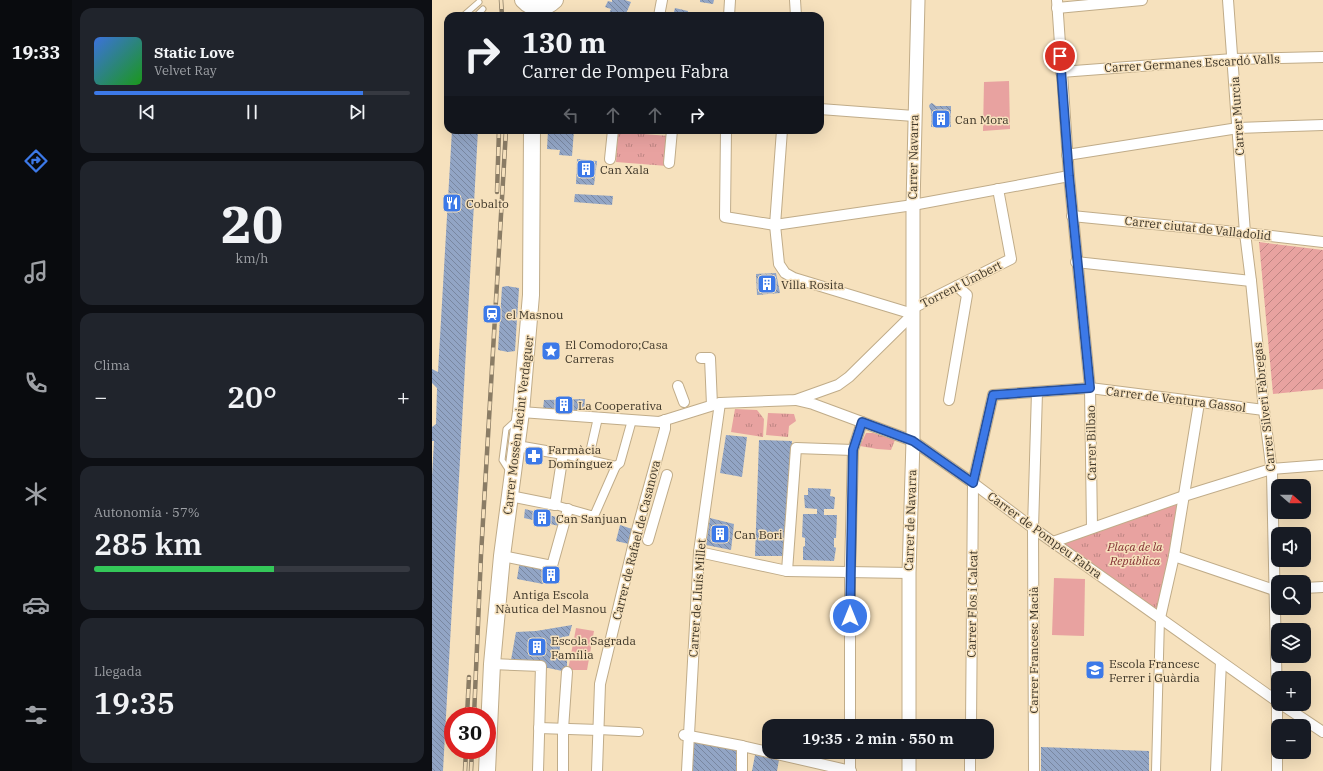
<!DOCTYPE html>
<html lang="es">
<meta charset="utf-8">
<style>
:root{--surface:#171b24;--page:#20242c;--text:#f1f3f6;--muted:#9ea1a6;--line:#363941;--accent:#3c79e8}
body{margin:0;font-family:"IBM Plex Serif",serif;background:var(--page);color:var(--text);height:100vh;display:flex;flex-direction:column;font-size:15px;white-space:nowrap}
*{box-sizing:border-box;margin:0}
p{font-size:13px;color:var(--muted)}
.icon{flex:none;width:22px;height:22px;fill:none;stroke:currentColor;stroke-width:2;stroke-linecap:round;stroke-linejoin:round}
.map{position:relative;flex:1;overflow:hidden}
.panel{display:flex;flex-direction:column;gap:8px;padding:8px;background:#0d0f14;width:360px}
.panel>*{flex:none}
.banner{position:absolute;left:12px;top:12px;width:380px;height:122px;border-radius:12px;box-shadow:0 4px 16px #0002;background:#171b24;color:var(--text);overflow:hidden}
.needle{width:26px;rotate:110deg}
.tools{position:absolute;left:839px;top:479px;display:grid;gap:8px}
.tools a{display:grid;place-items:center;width:40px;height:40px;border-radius:8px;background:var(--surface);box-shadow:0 4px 16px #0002;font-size:20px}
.speed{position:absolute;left:12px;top:707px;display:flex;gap:8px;font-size:20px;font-weight:700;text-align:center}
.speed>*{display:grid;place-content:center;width:52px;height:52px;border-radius:50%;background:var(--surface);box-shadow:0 4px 16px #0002;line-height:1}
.speed .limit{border:6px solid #d22;background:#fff;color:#111}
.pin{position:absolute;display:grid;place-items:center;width:34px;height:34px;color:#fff;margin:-17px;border:2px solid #fff;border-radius:50%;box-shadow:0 1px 4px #0007}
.me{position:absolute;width:44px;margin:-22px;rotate:0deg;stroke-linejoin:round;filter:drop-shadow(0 0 3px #0008)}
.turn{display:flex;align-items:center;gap:14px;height:84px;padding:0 12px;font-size:18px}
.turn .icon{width:52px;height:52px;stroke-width:2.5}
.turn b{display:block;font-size:28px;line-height:34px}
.lanes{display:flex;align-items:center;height:38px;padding:0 12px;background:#0003;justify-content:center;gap:20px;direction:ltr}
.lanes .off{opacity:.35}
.big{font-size:30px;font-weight:600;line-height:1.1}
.panel .tile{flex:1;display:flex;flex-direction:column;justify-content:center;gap:6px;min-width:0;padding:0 14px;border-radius:12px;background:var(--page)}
.panel .dial{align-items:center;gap:0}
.dial b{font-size:52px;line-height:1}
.song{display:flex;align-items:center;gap:12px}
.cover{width:48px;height:48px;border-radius:6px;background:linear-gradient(135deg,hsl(220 70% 55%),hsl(120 70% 35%))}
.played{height:4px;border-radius:2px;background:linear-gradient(90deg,var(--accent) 85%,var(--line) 85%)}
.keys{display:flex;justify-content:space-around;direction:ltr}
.heat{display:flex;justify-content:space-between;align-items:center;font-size:22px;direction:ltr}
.charge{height:6px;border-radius:3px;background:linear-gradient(90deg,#34c759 57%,var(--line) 0)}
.trip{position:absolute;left:330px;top:719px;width:232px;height:40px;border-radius:12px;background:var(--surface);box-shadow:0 4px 16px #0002;font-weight:600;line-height:40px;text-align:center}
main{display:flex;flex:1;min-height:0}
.tabs{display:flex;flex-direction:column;width:72px;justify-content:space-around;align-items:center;background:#090b0e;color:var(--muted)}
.tabs .icon{width:28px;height:28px}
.tabs .current{color:var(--accent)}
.tabs b{font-size:18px;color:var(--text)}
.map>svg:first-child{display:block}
</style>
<main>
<nav class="tabs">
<b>19:33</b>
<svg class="icon current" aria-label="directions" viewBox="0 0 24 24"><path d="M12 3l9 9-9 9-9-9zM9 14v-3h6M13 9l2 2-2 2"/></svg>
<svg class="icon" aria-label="music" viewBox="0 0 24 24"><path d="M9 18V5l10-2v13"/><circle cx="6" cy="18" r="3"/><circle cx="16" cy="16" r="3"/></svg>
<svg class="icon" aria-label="phone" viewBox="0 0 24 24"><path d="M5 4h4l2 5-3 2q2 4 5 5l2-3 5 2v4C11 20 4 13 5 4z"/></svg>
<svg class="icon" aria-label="climate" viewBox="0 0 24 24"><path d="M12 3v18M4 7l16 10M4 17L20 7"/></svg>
<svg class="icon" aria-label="car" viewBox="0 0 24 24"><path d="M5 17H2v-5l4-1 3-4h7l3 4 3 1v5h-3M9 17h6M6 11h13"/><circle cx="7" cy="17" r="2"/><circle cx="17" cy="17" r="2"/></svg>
<svg class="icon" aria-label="filters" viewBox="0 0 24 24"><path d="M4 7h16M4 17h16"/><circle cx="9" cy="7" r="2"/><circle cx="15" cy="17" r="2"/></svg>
</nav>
<section class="panel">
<div class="tile">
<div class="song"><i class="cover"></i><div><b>Static Love</b><p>Velvet Ray</p></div></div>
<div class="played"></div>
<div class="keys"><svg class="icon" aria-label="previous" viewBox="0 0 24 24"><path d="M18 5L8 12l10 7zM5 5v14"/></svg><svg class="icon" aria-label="pause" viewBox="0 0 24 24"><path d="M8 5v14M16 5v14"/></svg><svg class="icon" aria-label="next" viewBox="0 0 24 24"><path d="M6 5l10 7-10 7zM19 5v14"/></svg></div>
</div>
<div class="tile dial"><b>20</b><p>km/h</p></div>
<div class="tile"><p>Clima</p>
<div class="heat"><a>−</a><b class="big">20°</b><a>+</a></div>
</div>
<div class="tile"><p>Autonomía · 57%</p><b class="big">285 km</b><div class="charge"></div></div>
<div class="tile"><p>Llegada</p><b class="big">19:35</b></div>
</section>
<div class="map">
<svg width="891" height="771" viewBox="0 0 891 771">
<defs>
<pattern id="grass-tufts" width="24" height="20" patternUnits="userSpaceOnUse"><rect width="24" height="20" fill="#e8a2a0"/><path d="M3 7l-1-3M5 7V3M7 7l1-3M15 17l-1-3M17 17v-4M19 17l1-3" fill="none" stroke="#bd8582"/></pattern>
<pattern id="garden-furrows" width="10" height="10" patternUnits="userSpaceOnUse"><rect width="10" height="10" fill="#e8a2a0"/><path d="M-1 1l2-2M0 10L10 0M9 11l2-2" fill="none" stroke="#bd8582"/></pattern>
<pattern id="building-back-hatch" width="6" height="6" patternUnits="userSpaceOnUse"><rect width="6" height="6" fill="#92a5c5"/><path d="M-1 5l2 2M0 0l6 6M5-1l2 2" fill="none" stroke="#7987a0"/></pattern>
</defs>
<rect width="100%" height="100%" fill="#f6e1bd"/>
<!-- grass -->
<g fill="url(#grass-tufts)">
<polygon points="186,132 237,136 235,166 184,162"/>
<polygon points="303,409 325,410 332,419 331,437 299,432"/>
<polygon points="336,413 362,414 364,421 357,426 356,437 334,435"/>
<polygon points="434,433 441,433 463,440 459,450 445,449 428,446"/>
<polygon points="746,504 726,611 630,543"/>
</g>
<!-- garden -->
<polygon fill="url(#garden-furrows)" points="827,242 891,250 891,389 841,394"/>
<!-- pitch -->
<g fill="#e8a2a0">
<polygon points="577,81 578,129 551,131 552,82"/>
<polygon points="622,578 653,579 652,636 620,635"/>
<polygon points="144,628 162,631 155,670 136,670"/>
</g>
<!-- building -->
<g fill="url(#building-back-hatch)">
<polygon points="180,0 193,0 199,2 193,16 176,16 179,9 173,7 176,1 180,2"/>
<polygon points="268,0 282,0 281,4 268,2"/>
<polygon points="243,8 256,11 255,16 241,16"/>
<polygon points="500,103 504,106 519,106 519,127 499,127 499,111 497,106 498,104"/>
<polygon points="20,130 46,130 11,771 0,771 0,476 2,441 0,441 0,427 4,424 5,388 0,383 0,369 6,372"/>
<polygon points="116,130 142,130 140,156 127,155 128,150 115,149"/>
<polygon points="145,159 165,161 162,185 144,184"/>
<polygon points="143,194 181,196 180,205 142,202"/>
<polygon points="344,273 348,293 325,295 324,274"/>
<polygon points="75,286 87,288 83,351 76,352 66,350 70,287"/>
<polygon points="153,399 152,413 111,410 112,400"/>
<polygon points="294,435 315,437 310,477 288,473"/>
<polygon points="327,440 360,441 353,556 323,556"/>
<polygon points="376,488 399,489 398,496 403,497 402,509 392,509 392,515 405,515 404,538 402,538 402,547 404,548 402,561 371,560 371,547 373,546 373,538 370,537 371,514 385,514 385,509 373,508 372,495 376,495"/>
<polygon points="93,509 128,518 127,526 92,518"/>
<polygon points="278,518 302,524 299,550 274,545"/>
<polygon points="188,525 200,529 197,544 184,541"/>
<polygon points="88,560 115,566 111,584 85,579"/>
<polygon points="118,566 125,567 121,583 114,583"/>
<polygon points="140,625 137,636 130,637 126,657 135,660 135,672 79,660 84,632 104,631"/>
<polygon points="262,740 304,748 304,771 260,771"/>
<polygon points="609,747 717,751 717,771 609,771"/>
<polygon points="323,755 347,760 345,771 320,771"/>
</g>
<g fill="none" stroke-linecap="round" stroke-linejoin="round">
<!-- service casing -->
<g stroke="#c0ac89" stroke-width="7">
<g id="service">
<polyline points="31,16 47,2"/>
<polyline points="44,16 51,9"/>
<polyline points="77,471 70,460 74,429 84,420"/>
</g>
</g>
<!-- pedestrian casing -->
<g stroke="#c0ac89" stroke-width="10">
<g id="pedestrian">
<polyline points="131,454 184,466"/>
<polyline points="157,457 165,422"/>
<polyline points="123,505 162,516 184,466 188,463 200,420"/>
<polyline points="167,730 207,732"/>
<polyline points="724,771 728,618"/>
</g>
</g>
<!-- minor casing -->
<g stroke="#c0ac89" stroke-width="12">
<g id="minor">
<polyline points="363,0 364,16"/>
<polyline points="625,0 637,176 658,388 660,528"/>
<polyline points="796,0 813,233 819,281 832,410 840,473 845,702 845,771"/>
<polyline points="625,8 710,0"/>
<polyline points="227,16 230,0"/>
<polyline points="297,16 298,0"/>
<polyline points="629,72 801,59 891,57"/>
<polyline points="388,109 482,116"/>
<polyline points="294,130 293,217 343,225 481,205 637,176"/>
<polyline points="635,155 806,128 891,125"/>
<polyline points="178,159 181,130"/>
<polyline points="237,163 240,130"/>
<polyline points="640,216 813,233 891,242"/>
<polyline points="644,262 819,281"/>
<polyline points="481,308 579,259 566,189"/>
<polyline points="269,358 278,358 280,405"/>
<polyline points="246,386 252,402"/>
<polyline points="364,400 381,404 481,441 541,483 601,528 846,702"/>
<polyline points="517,400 535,295 525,286"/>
<polyline points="89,412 227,422 288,403 364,400 406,385 417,377 481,314 362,278 353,273 347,264 343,225 350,130"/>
<polyline points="78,496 123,505 131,454 85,446"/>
<polyline points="216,540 235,475"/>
<polyline points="621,542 752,496 839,469 891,465"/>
<polyline points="267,552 355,571 477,573"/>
<polyline points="70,556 120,566 136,509"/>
<polyline points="742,556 842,590 846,590"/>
<polyline points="355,571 364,448 421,450"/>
<polyline points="872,588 891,587"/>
<polyline points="728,618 742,556 767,403"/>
<polyline points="60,664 109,666 106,771"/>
<polyline points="849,704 891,732"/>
<polyline points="418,726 418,572 421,450 430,422"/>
<polyline points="539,726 541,483 561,395 658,388 832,410"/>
<polyline points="107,728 167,730"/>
<polyline points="252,735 310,746 419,771"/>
<polyline points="418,752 418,771"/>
<polyline points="131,771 131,729 135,672"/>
<polyline points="165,771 168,684 205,530 233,429 233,420"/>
<polyline points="255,771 267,552 288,403"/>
<polyline points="310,771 310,746"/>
<polyline points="538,771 538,752"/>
<polyline points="602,771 601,528 605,392"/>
<polyline points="784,771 789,662"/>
</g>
</g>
<!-- tertiary casing -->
<g stroke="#c0ac89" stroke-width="15">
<g id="tertiary">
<polyline points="477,726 477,573 481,441 481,205 486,0"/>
<polyline points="477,771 477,752"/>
</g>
</g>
<!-- primary casing -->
<g stroke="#c0ac89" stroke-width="18">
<g id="primary">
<path d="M91,0C100,10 113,10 123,0"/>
<polyline points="55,771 60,664 70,556 89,412 99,295 100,130"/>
</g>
</g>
<!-- service -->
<use href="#service" stroke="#fff" stroke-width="5"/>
<!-- pedestrian -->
<use href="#pedestrian" stroke="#fff" stroke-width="8"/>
<!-- minor -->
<use href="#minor" stroke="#fff" stroke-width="10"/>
<!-- tertiary -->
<use href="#tertiary" stroke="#fff" stroke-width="13"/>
<!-- primary -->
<use href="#primary" stroke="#fff" stroke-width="16"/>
<!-- rail casing -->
<g stroke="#8a7c65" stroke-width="4.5">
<g id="rail">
<polyline points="69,0 70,16"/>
<polyline points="65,192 67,130"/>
<polyline points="35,716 37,677"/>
<polyline points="42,716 49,555 74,130"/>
<polyline points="33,771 34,750"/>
<polyline points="39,771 40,750"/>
</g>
</g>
<!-- rail -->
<use href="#rail" stroke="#f6e1bd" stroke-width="3" stroke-dasharray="9" stroke-linecap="butt"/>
</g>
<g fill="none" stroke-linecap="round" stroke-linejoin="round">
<!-- route casing -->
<g stroke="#274f97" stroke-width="10">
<polyline id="route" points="418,616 421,450 430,422 481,441 541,483 561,395 658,388 637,176 628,56"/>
</g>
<!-- route -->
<use href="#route" stroke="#3c79e8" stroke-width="7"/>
</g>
<!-- icons -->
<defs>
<g id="building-square" transform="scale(1)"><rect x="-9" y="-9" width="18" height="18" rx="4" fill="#3c79e8" stroke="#f6e1bd"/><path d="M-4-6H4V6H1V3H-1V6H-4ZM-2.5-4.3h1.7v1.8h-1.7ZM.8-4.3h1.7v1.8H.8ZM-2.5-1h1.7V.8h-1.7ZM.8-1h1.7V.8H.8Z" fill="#fff"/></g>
<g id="restaurant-square" transform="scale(1)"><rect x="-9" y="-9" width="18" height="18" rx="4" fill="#3c79e8" stroke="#f6e1bd"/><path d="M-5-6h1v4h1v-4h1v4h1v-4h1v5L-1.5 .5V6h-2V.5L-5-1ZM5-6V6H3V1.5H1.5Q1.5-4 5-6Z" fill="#fff"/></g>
<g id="station-square" transform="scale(1)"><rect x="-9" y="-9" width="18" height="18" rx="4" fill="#3c79e8" stroke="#f6e1bd"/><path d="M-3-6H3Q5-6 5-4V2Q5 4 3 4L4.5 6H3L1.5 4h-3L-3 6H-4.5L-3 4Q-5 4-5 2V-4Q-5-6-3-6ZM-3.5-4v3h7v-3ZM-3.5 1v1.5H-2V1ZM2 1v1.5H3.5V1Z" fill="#fff"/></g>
<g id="sight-square" transform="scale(1)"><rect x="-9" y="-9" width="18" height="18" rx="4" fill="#3c79e8" stroke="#f6e1bd"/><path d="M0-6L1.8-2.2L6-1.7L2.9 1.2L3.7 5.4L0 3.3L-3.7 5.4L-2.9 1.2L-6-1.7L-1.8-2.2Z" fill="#fff"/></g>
<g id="pharmacy-square" transform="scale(1)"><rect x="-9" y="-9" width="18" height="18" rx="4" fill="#3c79e8" stroke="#f6e1bd"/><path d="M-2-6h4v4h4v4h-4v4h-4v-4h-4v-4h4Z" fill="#fff"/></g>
<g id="school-square" transform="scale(1)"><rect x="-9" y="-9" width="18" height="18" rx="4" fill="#3c79e8" stroke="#f6e1bd"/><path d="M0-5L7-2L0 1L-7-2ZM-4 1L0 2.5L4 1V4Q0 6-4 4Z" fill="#fff"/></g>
</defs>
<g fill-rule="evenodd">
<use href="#building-square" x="509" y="119"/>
<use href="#building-square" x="154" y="169"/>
<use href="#restaurant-square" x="20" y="203"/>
<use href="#building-square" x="335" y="284"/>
<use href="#station-square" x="60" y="314"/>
<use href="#sight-square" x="119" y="351"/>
<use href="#building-square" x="132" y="405"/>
<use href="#pharmacy-square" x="102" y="456"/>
<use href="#building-square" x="110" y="518"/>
<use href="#building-square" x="288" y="534"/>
<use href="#building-square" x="119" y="575"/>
<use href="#building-square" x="105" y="647"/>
<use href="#school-square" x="663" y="670"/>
</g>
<g text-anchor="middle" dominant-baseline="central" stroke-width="3" stroke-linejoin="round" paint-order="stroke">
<!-- street labels -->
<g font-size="12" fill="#3f3729" stroke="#f6e1bd">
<text transform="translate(760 63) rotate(-3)">Carrer Germanes Escardó Valls</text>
<text transform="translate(805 116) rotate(-94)">Carrer Murcia</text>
<text transform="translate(481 157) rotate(-89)">Carrer Navarra</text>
<text transform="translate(766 228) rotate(6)">Carrer ciutat de Valladolid</text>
<text transform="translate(529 284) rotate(-27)">Torrent Umbert</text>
<text transform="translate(744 399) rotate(7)">Carrer de Ventura Gassol</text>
<text transform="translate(832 407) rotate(-96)">Carrer Silveri Fàbregas</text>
<text transform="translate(86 425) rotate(-83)">Carrer Mossèn Jacint Verdaguer</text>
<text transform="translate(659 443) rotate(-91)">Carrer Bilbao</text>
<text transform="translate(478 520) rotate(-88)">Carrer de Navarra</text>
<text transform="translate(613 535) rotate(36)">Carrer de Pompeu Fabra</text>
<text transform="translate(204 540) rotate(-76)">Carrer de Rafael de Casanova</text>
<text transform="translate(265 598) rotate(-86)">Carrer de Lluís Millet</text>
<text transform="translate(540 604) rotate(-89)">Carrer Flos i Calcat</text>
<text transform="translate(601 650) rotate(-90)">Carrer Francesc Macià</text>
</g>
<!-- poi labels -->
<g font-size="12" fill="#3f3729" stroke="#f6e1bd" text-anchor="start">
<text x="523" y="119">Can Mora</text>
<text x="168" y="169">Can Xala</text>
<text x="34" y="203">Cobalto</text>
<text x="349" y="284">Villa Rosita</text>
<text x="74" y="314">el Masnou</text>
<text x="133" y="344">El Comodoro;Casa<tspan x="133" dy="14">Carreras</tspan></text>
<text x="146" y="405">La Cooperativa</text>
<text x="116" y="449">Farmàcia<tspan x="116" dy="14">Domínguez</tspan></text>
<text x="124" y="518">Can Sanjuan</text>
<text x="302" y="534">Can Bori</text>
<text x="119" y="594" text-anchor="middle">Antiga Escola<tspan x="119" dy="14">Nàutica del Masnou</tspan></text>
<text x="119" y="640">Escola Sagrada<tspan x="119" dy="14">Família</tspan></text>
<text x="677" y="663">Escola Francesc<tspan x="677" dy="14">Ferrer i Guàrdia</tspan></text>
</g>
<!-- park labels -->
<g font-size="12" font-style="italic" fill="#843134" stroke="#f6e1bd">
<text x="703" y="546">Plaça de la<tspan x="703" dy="14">República</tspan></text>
</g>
</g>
</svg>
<div class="tools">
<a><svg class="needle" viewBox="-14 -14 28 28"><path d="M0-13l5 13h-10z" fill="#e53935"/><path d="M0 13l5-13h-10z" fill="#9ea1a6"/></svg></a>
<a><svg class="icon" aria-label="sound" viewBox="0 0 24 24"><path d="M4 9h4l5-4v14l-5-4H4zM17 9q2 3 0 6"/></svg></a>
<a><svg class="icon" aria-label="search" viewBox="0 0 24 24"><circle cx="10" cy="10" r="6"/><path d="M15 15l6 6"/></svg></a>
<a><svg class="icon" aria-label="layers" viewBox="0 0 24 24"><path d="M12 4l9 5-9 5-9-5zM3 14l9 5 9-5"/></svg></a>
<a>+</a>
<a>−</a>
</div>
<div class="speed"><div class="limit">30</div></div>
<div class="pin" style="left:628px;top:56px;background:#d93025"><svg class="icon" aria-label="arrive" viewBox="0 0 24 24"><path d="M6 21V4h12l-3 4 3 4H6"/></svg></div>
<svg class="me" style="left:418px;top:616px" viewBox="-20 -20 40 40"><circle r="17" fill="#3c79e8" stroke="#fff" stroke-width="3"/><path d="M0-11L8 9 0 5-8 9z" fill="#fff"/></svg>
<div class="trip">19:35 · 2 min · 550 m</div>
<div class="banner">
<div class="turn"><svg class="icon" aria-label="right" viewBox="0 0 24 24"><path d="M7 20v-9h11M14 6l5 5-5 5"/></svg><div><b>130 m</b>Carrer de Pompeu Fabra</div></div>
<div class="lanes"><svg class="icon off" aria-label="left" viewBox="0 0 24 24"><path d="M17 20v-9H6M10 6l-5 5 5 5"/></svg><svg class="icon off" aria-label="ahead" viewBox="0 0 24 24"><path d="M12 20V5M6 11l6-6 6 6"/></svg><svg class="icon off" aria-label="ahead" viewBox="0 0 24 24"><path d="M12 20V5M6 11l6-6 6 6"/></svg><svg class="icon" aria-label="right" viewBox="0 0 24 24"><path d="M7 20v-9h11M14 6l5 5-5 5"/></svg></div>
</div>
</div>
</main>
